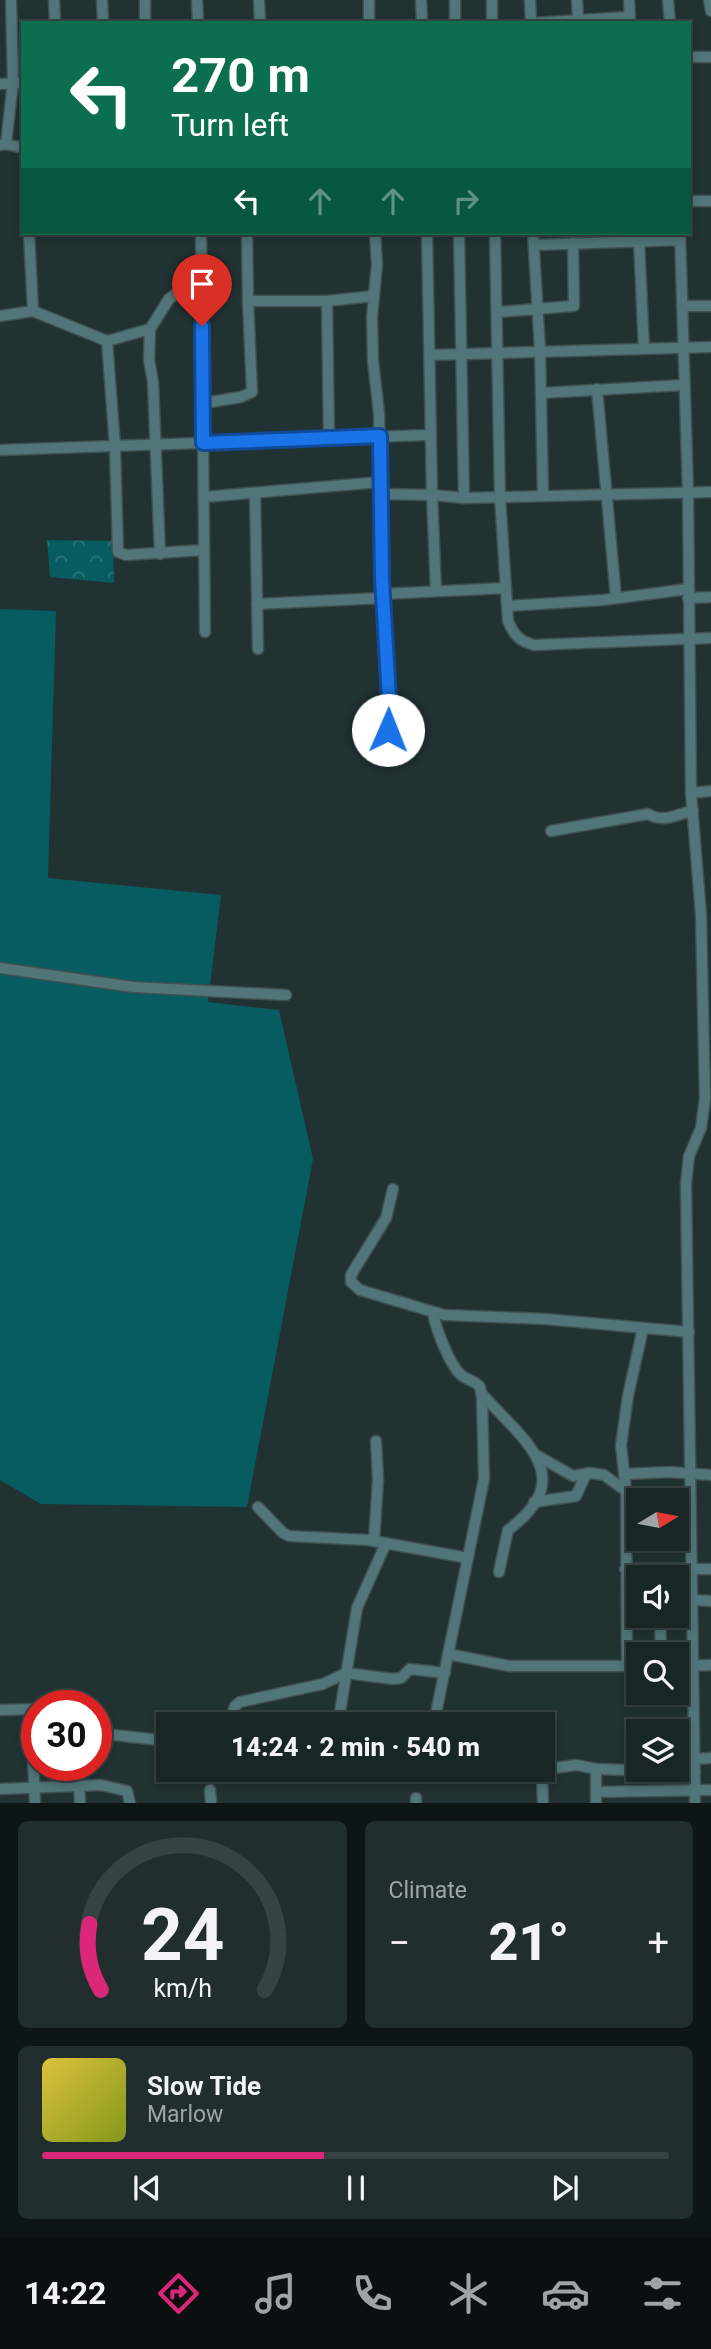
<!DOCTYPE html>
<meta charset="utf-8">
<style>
:root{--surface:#192626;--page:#222e2e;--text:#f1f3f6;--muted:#9fa5a7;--line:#374343;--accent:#db2777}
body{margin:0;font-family:Roboto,sans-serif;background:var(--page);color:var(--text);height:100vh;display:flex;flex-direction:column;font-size:26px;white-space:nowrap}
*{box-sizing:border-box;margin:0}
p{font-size:23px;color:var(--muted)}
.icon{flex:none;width:38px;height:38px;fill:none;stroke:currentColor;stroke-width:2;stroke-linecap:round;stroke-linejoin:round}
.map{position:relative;height:1803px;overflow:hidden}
.details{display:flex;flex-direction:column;gap:18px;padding:18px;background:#0e1515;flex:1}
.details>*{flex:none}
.guide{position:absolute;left:21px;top:21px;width:670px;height:214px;border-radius:0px;box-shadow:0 4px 10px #0003,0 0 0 2px var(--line);background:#0b6e4f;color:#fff;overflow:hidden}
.needle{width:46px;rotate:80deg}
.fabs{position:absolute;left:626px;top:1488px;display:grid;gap:14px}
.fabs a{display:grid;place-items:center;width:63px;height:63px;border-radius:0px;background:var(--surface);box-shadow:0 4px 10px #0003,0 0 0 2px var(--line);font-size:35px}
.speed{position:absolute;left:21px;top:1690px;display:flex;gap:14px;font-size:35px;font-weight:700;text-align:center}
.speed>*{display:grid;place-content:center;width:91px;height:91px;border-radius:50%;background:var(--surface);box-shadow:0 4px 10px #0003,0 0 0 2px var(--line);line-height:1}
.speed .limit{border:10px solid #d22;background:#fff;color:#111}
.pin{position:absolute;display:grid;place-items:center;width:60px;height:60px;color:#fff;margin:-72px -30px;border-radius:50% 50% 50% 0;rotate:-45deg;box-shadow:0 0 7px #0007}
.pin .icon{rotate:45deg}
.me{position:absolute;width:77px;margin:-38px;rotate:1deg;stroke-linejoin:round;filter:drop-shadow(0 0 5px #0008)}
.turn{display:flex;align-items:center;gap:24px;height:147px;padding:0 35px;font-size:32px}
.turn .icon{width:91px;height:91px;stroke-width:2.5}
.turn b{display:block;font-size:49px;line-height:60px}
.lanes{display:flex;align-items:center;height:66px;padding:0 35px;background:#0003;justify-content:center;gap:35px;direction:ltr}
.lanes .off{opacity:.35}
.big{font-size:52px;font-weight:800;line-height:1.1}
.details .tile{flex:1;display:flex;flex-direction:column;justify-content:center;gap:10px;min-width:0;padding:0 24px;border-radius:10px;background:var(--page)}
.details .dial{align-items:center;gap:0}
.dial svg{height:182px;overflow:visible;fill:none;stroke:var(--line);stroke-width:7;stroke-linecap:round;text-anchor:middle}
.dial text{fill:var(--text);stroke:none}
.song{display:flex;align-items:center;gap:21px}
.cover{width:84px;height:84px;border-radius:10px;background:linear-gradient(135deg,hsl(50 70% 55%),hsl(70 70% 35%))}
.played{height:7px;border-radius:4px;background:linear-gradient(90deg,var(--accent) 45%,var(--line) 45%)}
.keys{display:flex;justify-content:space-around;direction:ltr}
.heat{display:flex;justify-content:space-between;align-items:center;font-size:38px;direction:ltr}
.details .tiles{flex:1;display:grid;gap:18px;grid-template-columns:1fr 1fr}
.tile:last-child{grid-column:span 2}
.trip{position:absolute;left:156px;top:1712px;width:399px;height:70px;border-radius:0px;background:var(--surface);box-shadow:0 4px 10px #0003,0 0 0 2px var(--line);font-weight:800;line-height:70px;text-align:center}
.tab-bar{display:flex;height:112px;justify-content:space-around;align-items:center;background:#0a0f0f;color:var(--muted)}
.tab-bar .icon{width:49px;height:49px}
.tab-bar .active{color:var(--accent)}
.tab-bar b{font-size:32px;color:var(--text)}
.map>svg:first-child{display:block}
</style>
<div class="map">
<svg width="711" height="1803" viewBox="0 0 711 1803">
<defs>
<pattern id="forest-crowns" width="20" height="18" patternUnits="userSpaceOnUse" patternTransform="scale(1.75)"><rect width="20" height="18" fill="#075c62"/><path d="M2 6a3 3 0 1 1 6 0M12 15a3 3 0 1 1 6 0" fill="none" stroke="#2b7479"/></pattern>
</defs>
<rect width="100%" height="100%" fill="#213233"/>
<!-- green -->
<polygon fill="#075c62" points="0,609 56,611 48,878 221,895 208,1002 279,1010 313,1159 247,1507 41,1504 0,1480"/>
<!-- forest -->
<polygon fill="url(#forest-crowns)" points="47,540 113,541 114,583 50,577"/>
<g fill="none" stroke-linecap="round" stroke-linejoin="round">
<!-- minor casing -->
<g stroke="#405051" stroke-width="13">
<g id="minor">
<polyline points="54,0 55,23"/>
<polyline points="102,0 103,23"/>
<polyline points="145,0 145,23"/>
<polyline points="197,0 198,23"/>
<polyline points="259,0 260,23"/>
<polyline points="421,0 422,23"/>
<polyline points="492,0 492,23"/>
<polyline points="530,0 531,23"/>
<polyline points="577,0 578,18"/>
<polyline points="629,0 630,22"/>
<polyline points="668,0 670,23"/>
<polyline points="709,0 711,11"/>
<polyline points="369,23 369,0"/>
<polyline points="455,23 455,0"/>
<polyline points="533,23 629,17"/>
<polyline points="690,57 711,57"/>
<polyline points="0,84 23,83"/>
<polyline points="6,144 23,148"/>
<polyline points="0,145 6,144 13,82 11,0"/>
<polyline points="690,201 711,201"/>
<polyline points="29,233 33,311"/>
<polyline points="201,233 205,632"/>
<polyline points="247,233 248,301 327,301"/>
<polyline points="375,233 377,264 372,317 373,361 379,413 382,579 389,698 388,730"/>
<polyline points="427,233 432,495 464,498"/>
<polyline points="459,233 464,498 711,492"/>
<path d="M495,233L500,497L508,621C514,635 519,641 534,645L711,638"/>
<polyline points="533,233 540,350 543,496"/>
<polyline points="680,233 688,492 691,793 701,915 705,1099 701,1128 689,1156 686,1184 695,1803"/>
<polyline points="639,241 644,348"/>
<polyline points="534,245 680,240"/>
<polyline points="682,306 711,306"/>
<polyline points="498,312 574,306 573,243"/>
<polyline points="0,316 33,311 107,341 150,329 169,299 201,274"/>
<polyline points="150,329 149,360 153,382 160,554"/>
<polyline points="107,341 115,447 118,552 126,555 204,550"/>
<polyline points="430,355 711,347"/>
<polyline points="597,389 616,598"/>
<polyline points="541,393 684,385"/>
<polyline points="204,403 241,397 252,392 248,301"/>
<polyline points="329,438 327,301 374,296"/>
<polyline points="0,450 429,435"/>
<polyline points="255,493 258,649"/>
<polyline points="380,494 432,495 436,591"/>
<polyline points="204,497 380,482"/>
<polyline points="382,594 506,588"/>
<polyline points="688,598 711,597"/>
<polyline points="257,604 383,598"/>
<polyline points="507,606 603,600 688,589"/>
<polyline points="691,793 711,791"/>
<path d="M551,831L648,814C663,823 677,815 693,810"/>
<polyline points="0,968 133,987 286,995"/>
<polyline points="393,1189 386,1218 351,1275 351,1282 360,1290 444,1315 545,1319 689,1332"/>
<path d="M433,1313C436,1329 449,1364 461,1375C468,1381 475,1380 480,1387L482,1398L484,1479L434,1723"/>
<path d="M482,1394C523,1440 580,1477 508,1530L499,1572"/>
<polyline points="536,1455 573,1476 590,1473 604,1475 626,1491"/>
<polyline points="624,1474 670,1472 711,1475"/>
<polyline points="534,1502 576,1496 586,1474"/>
<polyline points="258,1507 283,1533 289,1536 368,1540 468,1558"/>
<polyline points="374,1541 378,1480 376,1441"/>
<polyline points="625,1569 711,1569"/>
<polyline points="692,1600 711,1601"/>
<polyline points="660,1615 661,1654"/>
<polyline points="448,1654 509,1666 639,1666"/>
<polyline points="627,1666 626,1491 621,1445 628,1396 643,1328"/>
<polyline points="677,1666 711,1665"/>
<polyline points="31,1709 35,1803"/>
<polyline points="0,1710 36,1709"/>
<polyline points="229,1724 235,1706 240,1702 323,1684 346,1673 393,1679 401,1678 410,1669 445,1673"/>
<polyline points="338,1724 357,1608 386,1543"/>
<polyline points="96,1733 168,1741"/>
<polyline points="695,1759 711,1758"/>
<polyline points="596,1769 695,1772"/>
<polyline points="324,1774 326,1769"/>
<polyline points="79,1786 80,1803"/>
<polyline points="0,1789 101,1785 127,1791 130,1803"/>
<polyline points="210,1790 211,1803"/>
<polyline points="596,1792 711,1790"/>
<polyline points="416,1798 416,1803"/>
<polyline points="543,1803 542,1776 545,1769 577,1765 596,1769 596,1803"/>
</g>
</g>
<!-- minor -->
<use href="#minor" stroke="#517578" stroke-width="10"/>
</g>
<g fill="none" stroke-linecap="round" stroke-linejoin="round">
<!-- route casing -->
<g stroke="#114b97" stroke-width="18">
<polyline id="route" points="202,326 203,443 380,436 382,579 389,698 388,730"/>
</g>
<!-- route -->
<use href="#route" stroke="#1a73e8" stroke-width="12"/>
</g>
</svg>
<div class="fabs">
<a><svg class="needle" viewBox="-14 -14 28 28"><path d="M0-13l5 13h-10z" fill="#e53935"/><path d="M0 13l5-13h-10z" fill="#9fa5a7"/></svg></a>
<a><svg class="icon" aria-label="sound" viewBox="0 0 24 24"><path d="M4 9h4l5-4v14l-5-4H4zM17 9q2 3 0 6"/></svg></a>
<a><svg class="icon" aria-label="search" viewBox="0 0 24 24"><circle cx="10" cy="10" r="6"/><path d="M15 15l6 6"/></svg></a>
<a><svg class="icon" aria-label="layers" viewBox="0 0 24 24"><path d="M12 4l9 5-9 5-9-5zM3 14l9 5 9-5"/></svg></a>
</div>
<div class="speed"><div class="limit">30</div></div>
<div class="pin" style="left:202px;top:326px;background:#d93025"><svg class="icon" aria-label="arrive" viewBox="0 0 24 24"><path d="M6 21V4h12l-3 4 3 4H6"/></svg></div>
<svg class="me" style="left:388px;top:730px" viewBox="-20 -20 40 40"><circle r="19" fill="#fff"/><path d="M0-13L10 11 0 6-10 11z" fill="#1a73e8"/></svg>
<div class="trip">14:24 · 2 min · 540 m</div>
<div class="guide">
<div class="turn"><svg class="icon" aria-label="left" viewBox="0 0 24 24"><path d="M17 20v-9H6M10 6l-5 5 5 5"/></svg><div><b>270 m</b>Turn left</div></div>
<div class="lanes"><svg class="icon" aria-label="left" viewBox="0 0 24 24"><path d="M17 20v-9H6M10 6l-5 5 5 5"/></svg><svg class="icon off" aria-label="ahead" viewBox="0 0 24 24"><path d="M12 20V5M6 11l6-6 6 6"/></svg><svg class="icon off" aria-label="ahead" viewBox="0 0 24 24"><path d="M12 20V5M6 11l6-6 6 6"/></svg><svg class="icon off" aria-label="right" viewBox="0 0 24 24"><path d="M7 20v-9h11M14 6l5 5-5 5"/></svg></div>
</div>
</div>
<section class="details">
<div class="tiles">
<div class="tile dial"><svg viewBox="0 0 100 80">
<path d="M14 69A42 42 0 1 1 86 69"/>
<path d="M14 69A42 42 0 0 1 9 40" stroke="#db2777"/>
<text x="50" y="56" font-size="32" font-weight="700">24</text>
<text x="50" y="72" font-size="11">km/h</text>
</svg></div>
<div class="tile"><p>Climate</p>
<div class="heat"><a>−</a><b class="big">21°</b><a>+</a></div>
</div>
<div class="tile">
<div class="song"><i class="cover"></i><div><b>Slow Tide</b><p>Marlow</p></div></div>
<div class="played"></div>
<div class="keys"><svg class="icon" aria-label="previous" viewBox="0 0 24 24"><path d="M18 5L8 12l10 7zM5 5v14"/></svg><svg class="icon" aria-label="pause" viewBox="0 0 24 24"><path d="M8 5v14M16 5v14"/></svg><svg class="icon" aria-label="next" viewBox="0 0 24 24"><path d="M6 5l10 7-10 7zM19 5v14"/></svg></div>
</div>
</div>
</section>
<nav class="tab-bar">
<b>14:22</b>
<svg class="icon active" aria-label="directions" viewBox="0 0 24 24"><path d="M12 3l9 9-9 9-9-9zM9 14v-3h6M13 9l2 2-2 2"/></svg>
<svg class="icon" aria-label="music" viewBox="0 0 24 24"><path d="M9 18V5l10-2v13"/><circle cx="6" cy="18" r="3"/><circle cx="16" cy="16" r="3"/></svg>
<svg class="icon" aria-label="phone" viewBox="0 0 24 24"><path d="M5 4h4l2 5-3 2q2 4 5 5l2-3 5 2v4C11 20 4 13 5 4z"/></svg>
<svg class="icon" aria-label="climate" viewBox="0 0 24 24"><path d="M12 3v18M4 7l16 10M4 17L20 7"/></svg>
<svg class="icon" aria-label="car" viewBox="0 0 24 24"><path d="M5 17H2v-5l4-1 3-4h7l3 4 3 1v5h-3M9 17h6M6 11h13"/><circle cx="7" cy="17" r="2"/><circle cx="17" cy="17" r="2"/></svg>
<svg class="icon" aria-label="filters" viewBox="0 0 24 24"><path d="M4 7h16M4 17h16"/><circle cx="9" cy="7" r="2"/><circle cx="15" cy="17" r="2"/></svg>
</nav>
